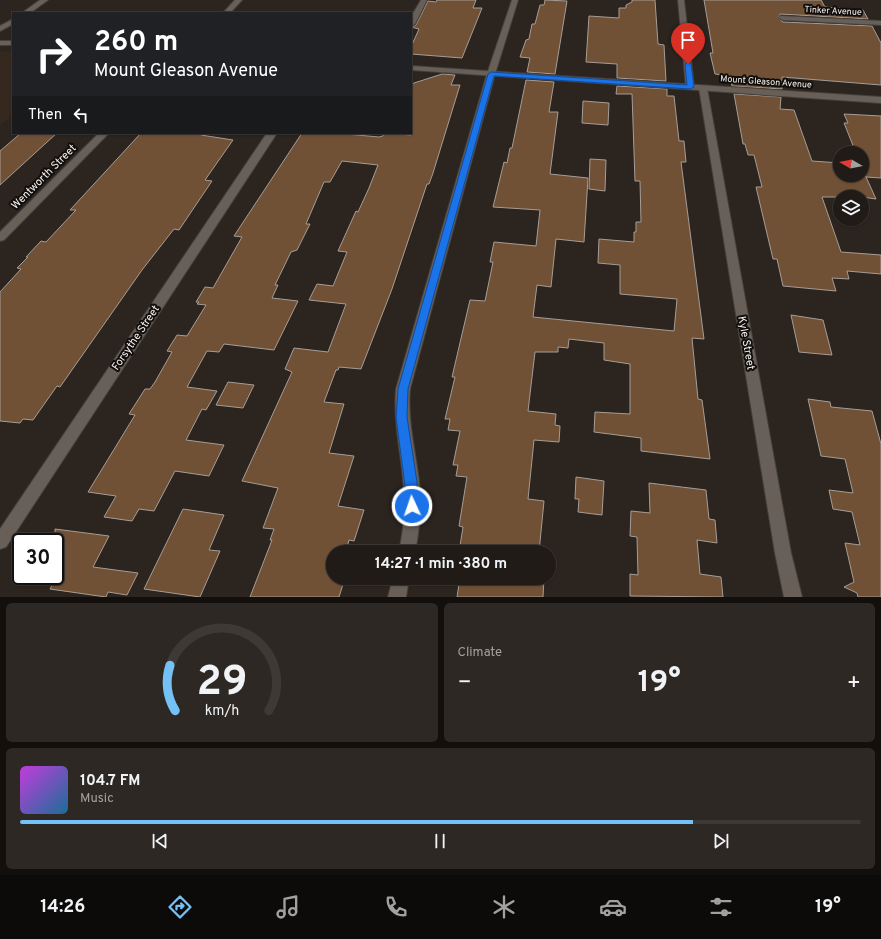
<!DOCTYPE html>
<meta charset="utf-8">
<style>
:root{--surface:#201b17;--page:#2d2824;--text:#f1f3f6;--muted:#a2a1a1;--line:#3d3936;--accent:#73c1f5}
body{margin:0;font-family:Overpass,sans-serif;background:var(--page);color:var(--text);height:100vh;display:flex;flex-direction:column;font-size:15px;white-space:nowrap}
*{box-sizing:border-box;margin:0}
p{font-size:13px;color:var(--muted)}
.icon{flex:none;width:22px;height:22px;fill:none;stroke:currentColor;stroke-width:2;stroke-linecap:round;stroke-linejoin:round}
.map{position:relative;height:597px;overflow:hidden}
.panel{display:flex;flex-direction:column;gap:6px;padding:6px;background:#120f0d;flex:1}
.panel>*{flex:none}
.top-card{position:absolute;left:12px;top:12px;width:400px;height:122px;border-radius:0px;box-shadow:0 1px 3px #0004,0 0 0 1px var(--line);background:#202124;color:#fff;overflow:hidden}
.needle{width:26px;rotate:279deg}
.fabs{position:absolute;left:833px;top:146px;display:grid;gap:8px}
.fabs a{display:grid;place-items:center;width:36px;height:36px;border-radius:50%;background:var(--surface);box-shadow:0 1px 3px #0004,0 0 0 1px var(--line);font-size:20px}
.speed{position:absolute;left:12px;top:533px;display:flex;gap:8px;font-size:20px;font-weight:700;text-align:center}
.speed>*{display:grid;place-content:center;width:52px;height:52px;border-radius:50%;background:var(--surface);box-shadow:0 1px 3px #0004,0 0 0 1px var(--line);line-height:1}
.speed .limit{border:2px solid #111;border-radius:6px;background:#fff;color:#111}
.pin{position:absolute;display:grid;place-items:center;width:34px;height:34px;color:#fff;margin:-41px -17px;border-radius:50% 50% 50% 0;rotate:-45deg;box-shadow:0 0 4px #0007}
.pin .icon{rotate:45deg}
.me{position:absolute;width:44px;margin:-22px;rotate:357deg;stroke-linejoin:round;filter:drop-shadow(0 0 3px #0008)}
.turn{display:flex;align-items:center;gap:14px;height:84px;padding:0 16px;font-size:18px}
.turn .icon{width:52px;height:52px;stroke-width:2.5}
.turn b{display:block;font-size:28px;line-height:34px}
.then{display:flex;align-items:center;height:38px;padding:0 16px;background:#0003;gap:8px;font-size:15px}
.big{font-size:30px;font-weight:700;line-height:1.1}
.panel .tile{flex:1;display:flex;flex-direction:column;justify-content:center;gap:6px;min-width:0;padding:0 14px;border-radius:6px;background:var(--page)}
.panel .dial{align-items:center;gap:0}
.dial svg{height:104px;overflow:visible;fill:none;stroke:var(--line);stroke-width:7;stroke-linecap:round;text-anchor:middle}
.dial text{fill:var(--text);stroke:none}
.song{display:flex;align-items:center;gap:12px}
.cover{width:48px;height:48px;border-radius:6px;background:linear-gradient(135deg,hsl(290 70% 55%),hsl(200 70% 35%))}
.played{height:4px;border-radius:2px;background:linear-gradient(90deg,var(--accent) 80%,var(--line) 80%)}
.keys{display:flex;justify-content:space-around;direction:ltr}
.heat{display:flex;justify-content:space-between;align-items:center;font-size:22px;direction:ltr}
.panel .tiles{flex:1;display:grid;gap:6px;grid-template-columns:1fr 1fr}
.tile:last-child{grid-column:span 2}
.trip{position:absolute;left:326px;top:545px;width:230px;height:40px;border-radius:20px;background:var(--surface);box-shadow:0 1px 3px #0004,0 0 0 1px var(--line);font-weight:700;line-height:40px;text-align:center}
.menu{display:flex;height:64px;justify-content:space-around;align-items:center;background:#0d0b09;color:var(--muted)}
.menu .icon{width:28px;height:28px}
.menu .on{color:var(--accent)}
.menu b{font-size:18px;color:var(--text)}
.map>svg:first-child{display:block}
</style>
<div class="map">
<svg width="881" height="597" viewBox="0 0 881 597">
<rect width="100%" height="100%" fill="#2b241f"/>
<!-- built -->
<polygon fill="#35291f" points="0,51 13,52 13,114 0,125"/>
<!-- building -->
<g fill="#715136" stroke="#a69d96">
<polygon points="437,0 476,0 473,8 482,8 462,58 411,54 411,47 419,29 411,27 416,25 428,1 436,2"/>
<polygon points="545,0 567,1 555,74 527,72 530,58 520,57 526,40 529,39 532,24 535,24 540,5 544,5"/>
<polygon points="632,0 655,0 658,44 664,45 666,81 617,78 617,64 586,62 589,16 619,18 619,8 626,8 626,5 632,2"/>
<polygon points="704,0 821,0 825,7 863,10 868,19 780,14 778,18 783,22 872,26 881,43 881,85 782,77 782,89 732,86 730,76 715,74 710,53 713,53"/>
<polygon points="442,74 455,75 451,85 460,85 433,173 429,184 427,184 392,289 361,369 339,367 338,370 336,370 324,402 344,404 329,453 354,456 338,506 364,510 354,541 349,540 346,552 333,552 333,578 345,578 339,597 250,597 272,540 270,540 274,529 263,528 278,488 242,481 292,372 285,369 294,348 328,352 346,304 309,300 317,284 333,286 347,252 338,251 356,211 358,212 369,188 378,165 342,161 330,182 324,182 306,224 310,224 297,250 291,252 275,285 278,285 272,298 298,301 274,350 224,344 219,352 207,351 187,387 217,391 206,410 202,409 186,440 224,445 209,476 175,471 154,511 139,509 132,521 104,517 116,496 88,492 135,415 129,414 145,389 150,389 155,382 172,352 167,351 177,335 187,336 206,305 197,304 199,302 196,302 205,287 213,288 242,237 234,236 302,133 335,133 379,137 383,136 384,133 411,135 411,84"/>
<polygon points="526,80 554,82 549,112 558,112 550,174 588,178 584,242 556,239 551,287 537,285 533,317 674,331 677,299 620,294 620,265 598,263 599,239 634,242 634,232 636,232 636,222 641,222 640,181 635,181 632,94 616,94 617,86 667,89 667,96 674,96 679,141 684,141 686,162 681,162 704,339 692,338 698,399 702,400 710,459 641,451 641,438 594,432 595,412 630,414 630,364 604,360 604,343 569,339 568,348 558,347 558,352 535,352 528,411 556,414 555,425 560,426 559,442 534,440 528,499 544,501 539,552 459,552 463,527 459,526 467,477 456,476 458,465 453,465 460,431 448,430 450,419 445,419 455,377 452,377 470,300 485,301 493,262 490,262 494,242 536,246 540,210 493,207 504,162 507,163 510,148 512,148"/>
<polygon points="734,94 781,97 780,109 794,110 812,161 840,163 840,175 862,175 862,168 876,199 862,197 822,197 841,252 881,255 881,274 847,271 849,279 832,278 836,291 783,286 777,259 773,259 756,187 762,187 754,155 748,155 745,144 743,144"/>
<polygon points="583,101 609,103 608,125 582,123"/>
<polygon points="844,114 881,116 881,178 866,177 862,167 862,153 856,153 844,123 848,123"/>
<polygon points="21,133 57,133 0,185 0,151"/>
<polygon points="141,133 203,133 201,135 233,140 205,180 212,181 179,230 174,229 142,270 60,387 57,386 33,420 23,419 20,423 0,421 0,292 21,269 17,268 28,257 26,257 41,241 46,242 76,210 70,210"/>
<polygon points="590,159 606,160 605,191 589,189"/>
<polygon points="791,315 823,320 832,355 799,352"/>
<polygon points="228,382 254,385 243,408 216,405"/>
<polygon points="808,399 830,402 831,407 872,411 881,444 881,597 858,597 857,593 844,587 854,582 845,543 860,545 852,512 833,509 829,490 853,493 845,459 821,456"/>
<polygon points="576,477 604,481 602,515 578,512 579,499 575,499"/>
<polygon points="649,483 706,490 709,519 715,520 717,543 697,540 700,574 721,577 723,597 630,596 630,574 638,575 637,537 630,536 631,511 650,513"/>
<polygon points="183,509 224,515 209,550 220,551 200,597 144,589"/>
<polygon points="55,529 109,536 93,567 138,573 127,595 108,592 106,597 50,589 55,580"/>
<polygon points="460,578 544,578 543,597 457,597"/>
</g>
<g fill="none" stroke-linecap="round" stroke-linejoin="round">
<!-- street casing -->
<g stroke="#45403c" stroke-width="2">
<g id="street">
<polygon points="40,0 48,0 30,13 22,13"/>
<polygon points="421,0 427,0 415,24 411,26 411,17"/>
<path d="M512,0H518L495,74L410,389C407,424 417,456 420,490C421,511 419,532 415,552H399C403,532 406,511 404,491C402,456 393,424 396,389L487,74Z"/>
<polygon points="678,0 684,0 694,87 690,89 686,87"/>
<polygon points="780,16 881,21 881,25 783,20 779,18"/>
<polygon points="13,19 13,24 0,31 0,26"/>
<polygon points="700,86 706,86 707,88 791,553 802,597 784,597 775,553 699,88"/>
<polygon points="267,133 277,133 6,547 0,549 0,529"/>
<polygon points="393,578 409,578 406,597 388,597"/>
</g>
</g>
<!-- secondary casing -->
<g stroke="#45403c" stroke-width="2">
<g id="secondary">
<polygon points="235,0 242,0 230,13 223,13"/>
<rect x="0" y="41" width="13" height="4"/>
<polygon points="411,66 881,97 881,103 411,70"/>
<polygon points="99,133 109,133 4,240 0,241 0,232"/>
</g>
</g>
<!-- street -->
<use href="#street" fill="#675f58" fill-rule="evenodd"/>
<!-- secondary -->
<use href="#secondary" fill="#675f58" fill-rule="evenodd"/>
</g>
<!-- route -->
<polygon fill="#1a73e8" stroke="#114b97" points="688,62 691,64 694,87 690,89 494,76 408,389 407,417 417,482 418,506 417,509 408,509 396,417 398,389 488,74 491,72 687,85 685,64"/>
<g text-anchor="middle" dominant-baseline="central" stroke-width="4" stroke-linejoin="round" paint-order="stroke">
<!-- far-street labels -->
<g font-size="9" fill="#f8f3f0" stroke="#110e0c">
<text transform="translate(833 11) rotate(3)">Tinker Avenue</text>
<text transform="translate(766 82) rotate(4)">Mount Gleason Avenue</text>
</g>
<!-- street labels -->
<g font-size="11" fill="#f8f3f0" stroke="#110e0c">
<text transform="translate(44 177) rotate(-45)">Wentworth Street</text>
<text transform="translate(136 338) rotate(-56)">Forsythe Street</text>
<text transform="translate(746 343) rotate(80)">Kyle Street</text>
</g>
</g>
</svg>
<div class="fabs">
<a><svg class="needle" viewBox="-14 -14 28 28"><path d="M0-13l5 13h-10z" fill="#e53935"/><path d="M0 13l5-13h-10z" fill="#a2a1a1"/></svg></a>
<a><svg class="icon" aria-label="layers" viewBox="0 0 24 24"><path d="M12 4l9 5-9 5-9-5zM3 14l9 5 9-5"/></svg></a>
</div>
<div class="speed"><div class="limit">30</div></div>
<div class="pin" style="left:688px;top:64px;background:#d93025"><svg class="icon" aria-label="arrive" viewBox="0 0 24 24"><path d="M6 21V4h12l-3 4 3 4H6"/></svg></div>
<svg class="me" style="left:412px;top:506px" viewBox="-20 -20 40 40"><circle r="17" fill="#1a73e8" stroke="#fff" stroke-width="3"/><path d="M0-11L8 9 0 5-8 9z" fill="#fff"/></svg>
<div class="trip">14:27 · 1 min · 380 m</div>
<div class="top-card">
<div class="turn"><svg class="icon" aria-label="right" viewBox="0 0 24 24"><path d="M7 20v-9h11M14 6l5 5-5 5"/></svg><div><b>260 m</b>Mount Gleason Avenue</div></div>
<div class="then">Then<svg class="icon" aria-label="left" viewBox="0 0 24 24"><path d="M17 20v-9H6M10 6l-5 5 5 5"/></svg></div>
</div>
</div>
<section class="panel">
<div class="tiles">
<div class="tile dial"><svg viewBox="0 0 100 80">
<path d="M14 69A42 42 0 1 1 86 69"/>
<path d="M14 69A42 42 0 0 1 10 34" stroke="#73c1f5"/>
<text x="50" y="56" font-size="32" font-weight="700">29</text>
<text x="50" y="72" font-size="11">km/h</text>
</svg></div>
<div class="tile"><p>Climate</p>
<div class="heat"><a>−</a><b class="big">19°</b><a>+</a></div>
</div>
<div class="tile">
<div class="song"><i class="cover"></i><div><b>104.7 FM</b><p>Music</p></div></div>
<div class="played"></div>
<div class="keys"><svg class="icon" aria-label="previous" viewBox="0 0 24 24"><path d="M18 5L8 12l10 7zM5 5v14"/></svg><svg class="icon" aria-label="pause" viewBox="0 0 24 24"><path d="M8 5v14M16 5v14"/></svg><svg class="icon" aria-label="next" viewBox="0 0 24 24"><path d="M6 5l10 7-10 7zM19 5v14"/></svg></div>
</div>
</div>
</section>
<nav class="menu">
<b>14:26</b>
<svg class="icon on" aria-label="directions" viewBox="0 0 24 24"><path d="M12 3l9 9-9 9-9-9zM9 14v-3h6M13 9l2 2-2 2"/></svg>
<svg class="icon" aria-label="music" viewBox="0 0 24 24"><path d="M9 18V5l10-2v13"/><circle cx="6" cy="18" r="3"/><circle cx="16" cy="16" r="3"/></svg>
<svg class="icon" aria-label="phone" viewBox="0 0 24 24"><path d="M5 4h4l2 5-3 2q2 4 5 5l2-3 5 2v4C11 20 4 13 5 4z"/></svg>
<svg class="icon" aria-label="climate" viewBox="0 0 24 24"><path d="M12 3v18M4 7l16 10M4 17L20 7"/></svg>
<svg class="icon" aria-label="car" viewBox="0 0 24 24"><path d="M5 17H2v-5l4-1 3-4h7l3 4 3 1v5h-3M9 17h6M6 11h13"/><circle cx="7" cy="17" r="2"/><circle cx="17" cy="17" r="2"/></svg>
<svg class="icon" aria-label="filters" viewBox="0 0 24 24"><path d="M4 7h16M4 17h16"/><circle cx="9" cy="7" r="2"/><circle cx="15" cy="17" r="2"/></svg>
<b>19°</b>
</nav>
